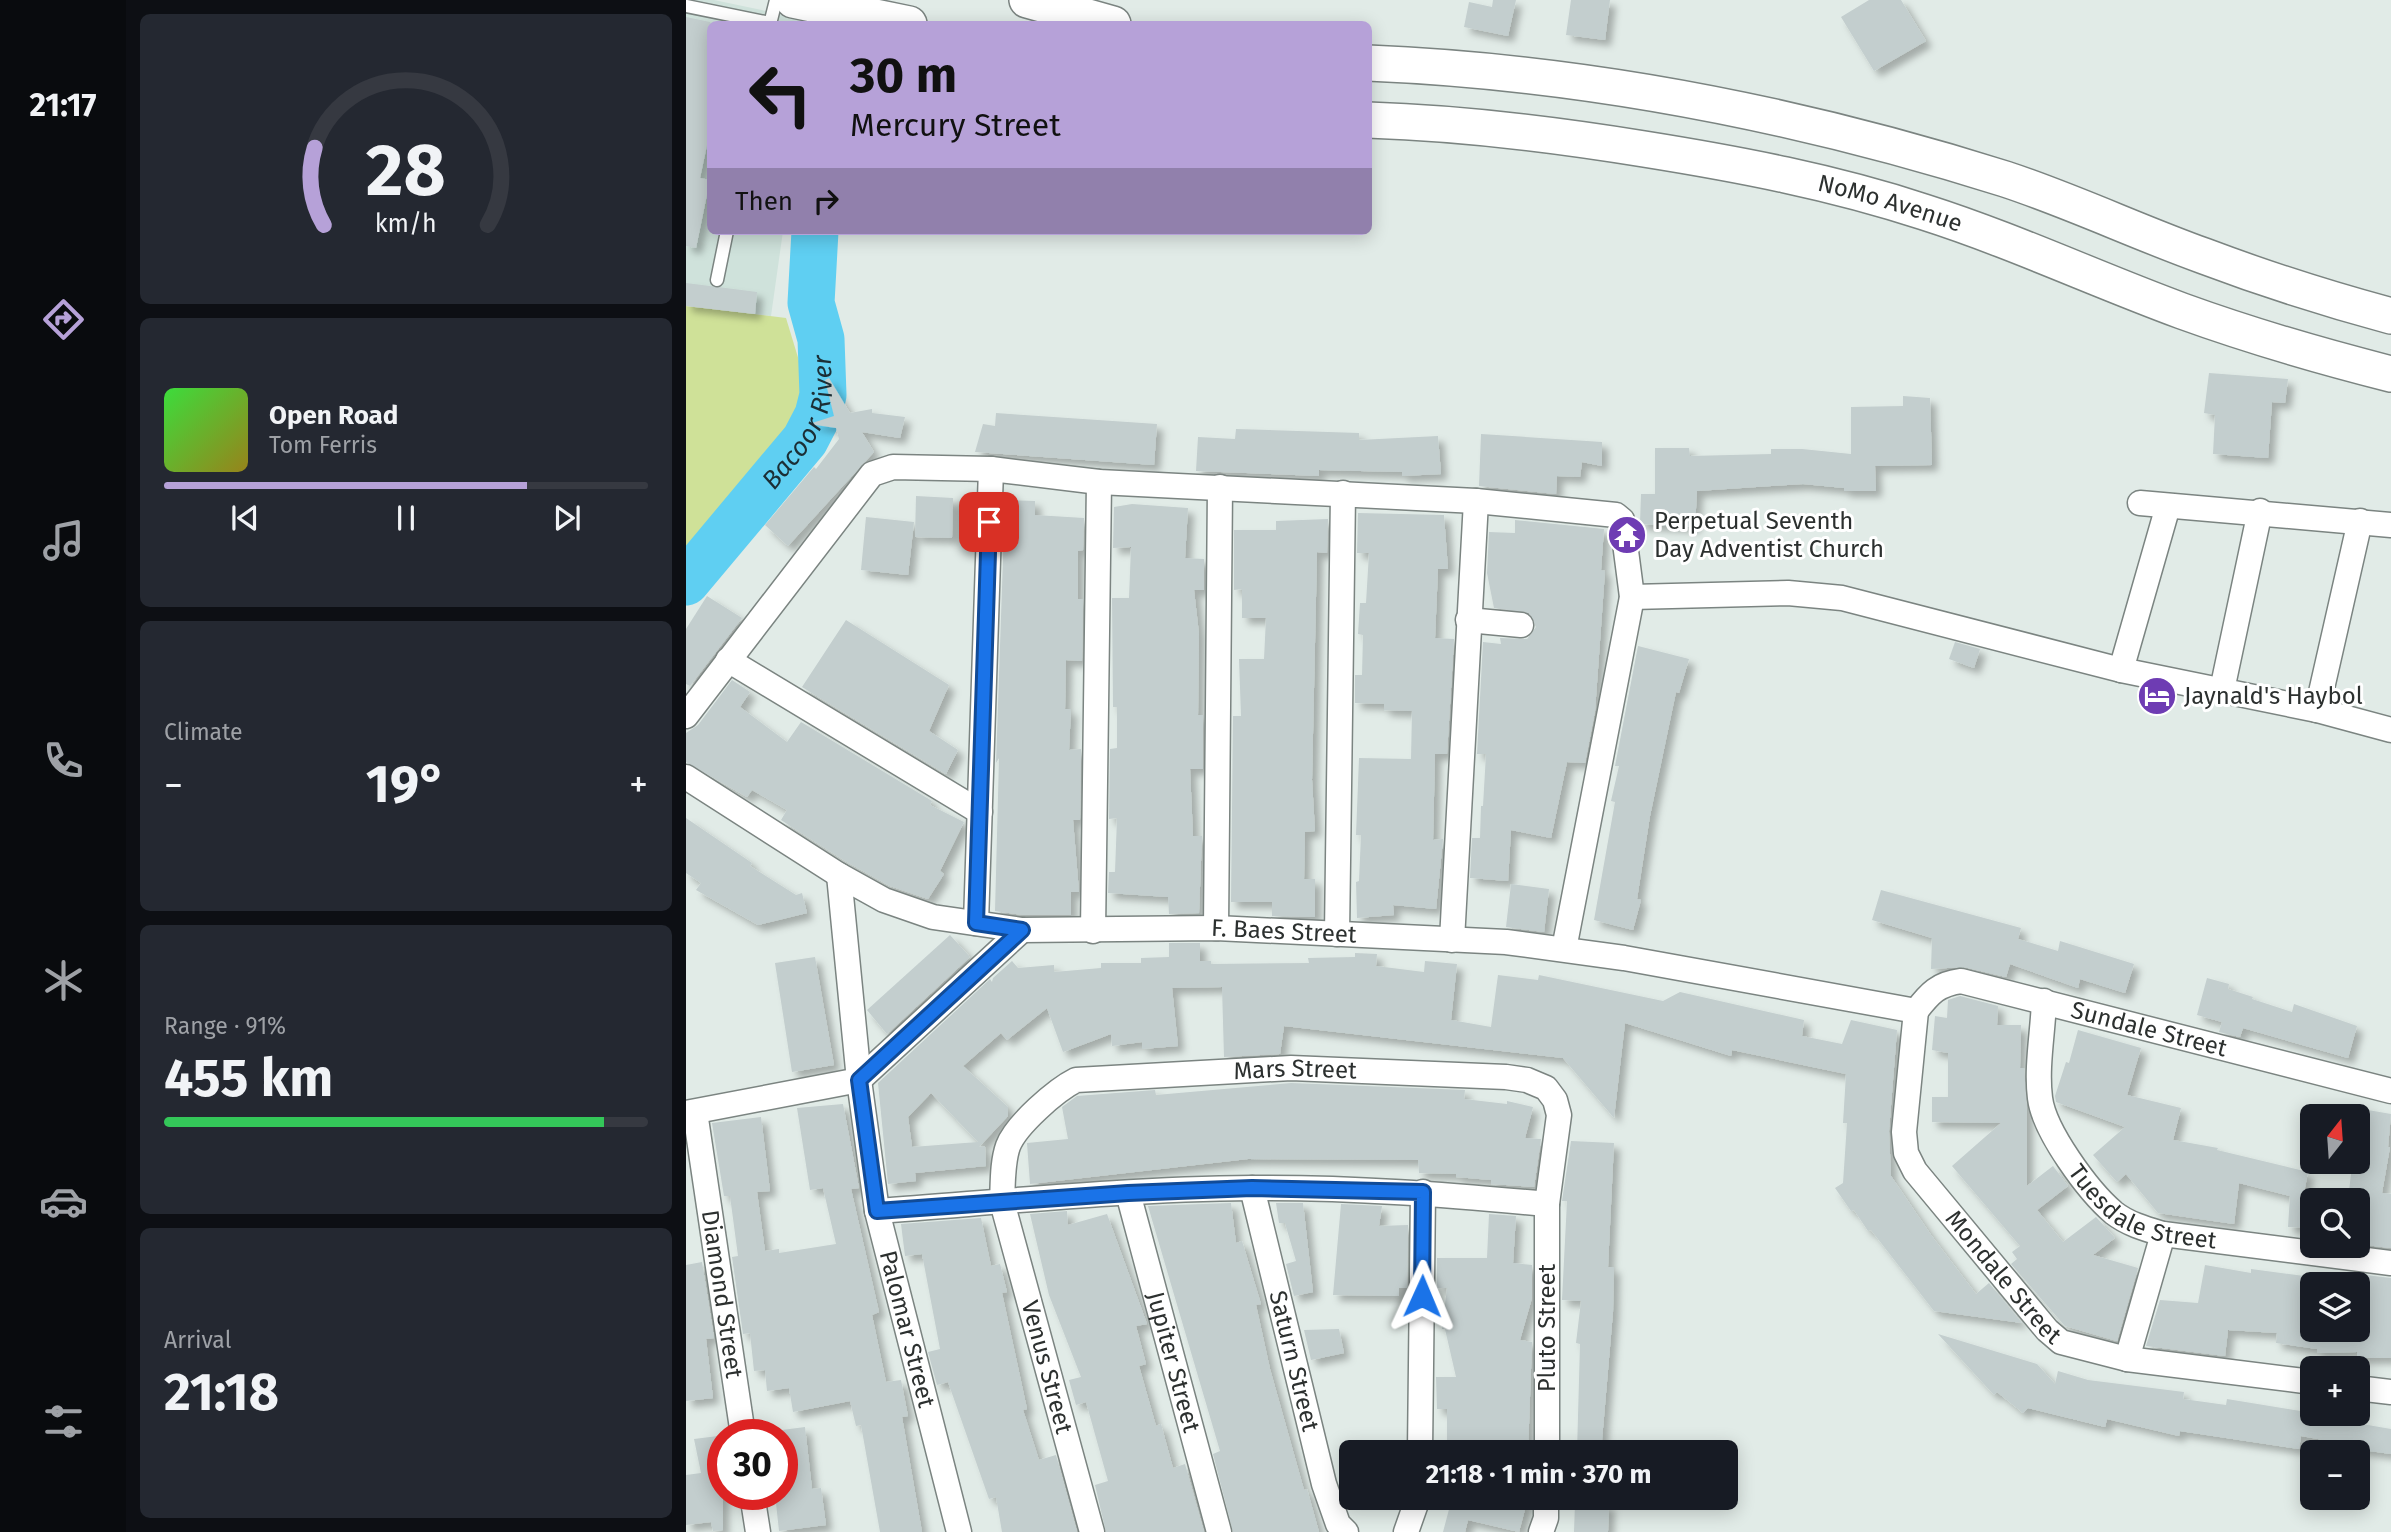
<!DOCTYPE html>
<meta charset="utf-8">
<style>
:root{--surface:#171b24;--page:#242831;--text:#f1f3f6;--muted:#9ea1a6;--line:#363941;--accent:#b6a1d8}
body{margin:0;font-family:"Fira Sans",sans-serif;background:var(--page);color:var(--text);height:100vh;display:flex;flex-direction:column;font-size:26px;white-space:nowrap}
*{box-sizing:border-box;margin:0}
p{font-size:23px;color:var(--muted)}
.icon{flex:none;width:38px;height:38px;fill:none;stroke:currentColor;stroke-width:2;stroke-linecap:round;stroke-linejoin:round}
.map{position:relative;flex:1;overflow:hidden}
.side{display:flex;flex-direction:column;gap:14px;padding:14px;background:#0d0f14;width:560px}
.side>*{flex:none}
.top-card{position:absolute;left:21px;top:21px;width:665px;height:214px;border-radius:10px;box-shadow:0 4px 18px #0003;background:#b6a1d8;color:#111;overflow:hidden}
.needle{width:46px;rotate:17deg}
.tools{position:absolute;left:1614px;top:1104px;display:grid;gap:14px}
.tools a{display:grid;place-items:center;width:70px;height:70px;border-radius:10px;background:var(--surface);box-shadow:0 4px 18px #0003;font-size:35px}
.speed{position:absolute;left:21px;top:1419px;display:flex;gap:14px;font-size:35px;font-weight:700;text-align:center}
.speed>*{display:grid;place-content:center;width:91px;height:91px;border-radius:50%;background:var(--surface);box-shadow:0 4px 18px #0003;line-height:1}
.speed .limit{border:10px solid #d22;background:#fff;color:#111}
.pin{position:absolute;display:grid;place-items:center;width:60px;height:60px;color:#fff;margin:-30px;border-radius:14px;box-shadow:0 4px 10px #0006}
.me{position:absolute;width:77px;margin:-38px;rotate:1deg;stroke-linejoin:round;filter:drop-shadow(0 0 5px #0008)}
.turn{display:flex;align-items:center;gap:24px;height:147px;padding:0 28px;font-size:32px}
.turn .icon{width:91px;height:91px;stroke-width:2.5}
.turn b{display:block;font-size:49px;line-height:60px}
.then{display:flex;align-items:center;height:66px;padding:0 28px;background:#0003;gap:14px;font-size:26px}
.big{font-size:52px;font-weight:700;line-height:1.1}
.side .widget{flex:1;display:flex;flex-direction:column;justify-content:center;gap:10px;min-width:0;padding:0 24px;border-radius:10px;background:var(--page)}
.side .dial{align-items:center;gap:0}
.dial svg{height:182px;overflow:visible;fill:none;stroke:var(--line);stroke-width:7;stroke-linecap:round;text-anchor:middle}
.dial text{fill:var(--text);stroke:none}
.song{display:flex;align-items:center;gap:21px}
.cover{width:84px;height:84px;border-radius:10px;background:linear-gradient(135deg,hsl(120 70% 55%),hsl(50 70% 35%))}
.played{height:7px;border-radius:4px;background:linear-gradient(90deg,var(--accent) 75%,var(--line) 75%)}
.keys{display:flex;justify-content:space-around;direction:ltr}
.heat{display:flex;justify-content:space-between;align-items:center;font-size:38px;direction:ltr}
.charge{height:10px;border-radius:5px;background:linear-gradient(90deg,#34c759 91%,var(--line) 0)}
.trip{position:absolute;left:653px;top:1440px;width:399px;height:70px;border-radius:10px;background:var(--surface);box-shadow:0 4px 18px #0003;font-weight:700;line-height:70px;text-align:center}
main{display:flex;flex:1;min-height:0}
.menu{display:flex;flex-direction:column;width:126px;justify-content:space-around;align-items:center;background:#090b0e;color:var(--muted)}
.menu .icon{width:49px;height:49px}
.menu .on{color:var(--accent)}
.menu b{font-size:32px;color:var(--text)}
.map>svg:first-child{display:block}
</style>
<main>
<nav class="menu">
<b>21:17</b>
<svg class="icon on" aria-label="directions" viewBox="0 0 24 24"><path d="M12 3l9 9-9 9-9-9zM9 14v-3h6M13 9l2 2-2 2"/></svg>
<svg class="icon" aria-label="music" viewBox="0 0 24 24"><path d="M9 18V5l10-2v13"/><circle cx="6" cy="18" r="3"/><circle cx="16" cy="16" r="3"/></svg>
<svg class="icon" aria-label="phone" viewBox="0 0 24 24"><path d="M5 4h4l2 5-3 2q2 4 5 5l2-3 5 2v4C11 20 4 13 5 4z"/></svg>
<svg class="icon" aria-label="climate" viewBox="0 0 24 24"><path d="M12 3v18M4 7l16 10M4 17L20 7"/></svg>
<svg class="icon" aria-label="car" viewBox="0 0 24 24"><path d="M5 17H2v-5l4-1 3-4h7l3 4 3 1v5h-3M9 17h6M6 11h13"/><circle cx="7" cy="17" r="2"/><circle cx="17" cy="17" r="2"/></svg>
<svg class="icon" aria-label="filters" viewBox="0 0 24 24"><path d="M4 7h16M4 17h16"/><circle cx="9" cy="7" r="2"/><circle cx="15" cy="17" r="2"/></svg>
</nav>
<section class="side">
<div class="widget dial"><svg viewBox="0 0 100 80">
<path d="M14 69A42 42 0 1 1 86 69"/>
<path d="M14 69A42 42 0 0 1 10 35" stroke="#b6a1d8"/>
<text x="50" y="56" font-size="32" font-weight="700">28</text>
<text x="50" y="72" font-size="11">km/h</text>
</svg></div>
<div class="widget">
<div class="song"><i class="cover"></i><div><b>Open Road</b><p>Tom Ferris</p></div></div>
<div class="played"></div>
<div class="keys"><svg class="icon" aria-label="previous" viewBox="0 0 24 24"><path d="M18 5L8 12l10 7zM5 5v14"/></svg><svg class="icon" aria-label="pause" viewBox="0 0 24 24"><path d="M8 5v14M16 5v14"/></svg><svg class="icon" aria-label="next" viewBox="0 0 24 24"><path d="M6 5l10 7-10 7zM19 5v14"/></svg></div>
</div>
<div class="widget"><p>Climate</p>
<div class="heat"><a>−</a><b class="big">19°</b><a>+</a></div>
</div>
<div class="widget"><p>Range · 91%</p><b class="big">455 km</b><div class="charge"></div></div>
<div class="widget"><p>Arrival</p><b class="big">21:18</b></div>
</section>
<div class="map">
<svg width="1705" height="1532" viewBox="0 0 1705 1532">
<defs>
<filter id="shadow"><feDropShadow dx="6" dy="6" stdDeviation="3.5" flood-color="#0004"/></filter>
</defs>
<rect width="100%" height="100%" fill="#e1ebe7"/>
<!-- built -->
<polygon fill="#cfe2db" points="0,0 28,0 127,21 127,24 24,24 24,231 97,231 85,316 0,306"/>
<!-- green -->
<polygon fill="#cfe198" points="0,306 100,318 124,397 119,414 0,554"/>
<g fill="none" stroke-linecap="round" stroke-linejoin="round">
<!-- river -->
<path stroke="#5fcff2" stroke-width="47" id="s1" d="M0,582L119,440L132,415L137,395L135,339L125,303L129,231"/>
</g>
<!-- building -->
<g fill="#c3cece" fill-rule="evenodd" filter="url(#shadow)">
<polygon points="807,0 830,0 822,36 778,27 783,2 806,7"/>
<polygon points="885,0 924,0 919,40 880,35"/>
<polygon points="1183,0 1215,0 1240,41 1188,71 1155,17"/>
<polygon points="0,17 24,22 24,131 14,178 24,180 10,248 0,246"/>
<polygon points="0,283 71,292 69,314 0,306"/>
<polygon points="1523,373 1602,379 1599,403 1586,402 1582,458 1527,454 1529,415 1518,413"/>
<polygon points="143,378 164,413 186,409 186,413 219,417 214,438 176,432 188,452 102,546 79,525 128,467 130,469 153,439 150,428 123,424 148,416 139,380"/>
<polygon points="1217,396 1244,398 1246,465 1189,466 1190,491 1158,491 1158,488 1117,484 1011,491 1009,527 954,524 955,494 969,494 969,448 1003,448 1004,456 1085,454 1085,449 1116,449 1165,454 1165,407 1217,406"/>
<polygon points="310,413 471,424 468,465 289,452 297,424 309,426"/>
<polygon points="550,429 673,433 673,440 752,436 755,474 716,476 716,472 633,470 633,476 510,471 512,437 549,439"/>
<polygon points="795,434 916,442 916,466 896,462 894,477 871,476 870,494 793,486"/>
<polygon points="230,496 267,498 266,538 229,537"/>
<polygon points="319,500 349,501 349,515 398,518 397,550 392,551 392,599 397,599 396,661 380,660 379,709 385,709 383,750 395,749 394,820 387,820 393,892 385,892 385,915 337,915 309,911 313,758 310,763"/>
<polygon points="446,504 502,508 499,558 518,559 518,590 508,590 513,634 512,715 517,715 517,769 504,769 507,836 516,836 513,913 483,914 482,897 422,893 423,872 429,872 431,818 423,819 424,749 431,748 431,707 427,707 426,598 443,598 445,547 427,548 428,507"/>
<polygon points="672,513 758,515 762,569 752,569 749,638 768,639 761,754 749,754 747,840 757,839 750,909 707,905 708,915 671,918 670,882 673,881 675,835 670,835 673,758 725,759 726,711 698,710 698,704 669,703 669,675 676,675 677,635 672,634 674,603 680,603 683,553 671,553"/>
<polygon points="180,517 228,522 222,575 175,570"/>
<polygon points="642,519 641,553 631,552 626,780 629,831 619,832 618,879 629,879 629,917 586,916 586,902 545,902 547,716 555,716 553,659 578,659 580,618 556,618 556,589 548,590 548,530 590,530 590,521"/>
<polygon points="829,520 918,529 915,570 919,571 909,711 899,763 881,762 865,838 825,830 822,881 784,878 786,838 794,838 795,806 797,806 800,754 791,754 797,642 815,644 814,638 841,639 850,627 843,613 808,608 801,573 803,532 829,533"/>
<polygon points="21,596 56,618 4,686 0,684 0,629"/>
<polygon points="160,620 263,685 243,731 272,750 260,774 116,687"/>
<polygon points="1269,642 1294,649 1288,668 1263,659"/>
<polygon points="952,646 1003,659 993,693 990,692 964,816 951,899 955,900 947,930 908,920 929,802 925,801 933,766 929,766"/>
<polygon points="46,680 64,692 54,707 101,742 115,722 246,801 244,805 278,822 254,871 258,874 242,899 204,886 161,862 95,820 101,810 66,790 61,797 0,762 0,733 12,725"/>
<polygon points="0,818 66,863 64,866 110,895 116,893 121,913 72,925 10,890 15,883 0,873"/>
<polygon points="825,884 863,889 858,932 820,927"/>
<polygon points="1195,890 1335,928 1332,939 1372,951 1374,941 1448,964 1439,993 1394,979 1392,988 1324,964 1320,977 1278,967 1245,969 1246,938 1186,920"/>
<polygon points="264,935 284,957 201,1034 181,1010"/>
<path d="M483,943H514V961H525V964L623,963L622,958L669,957V953L691,954L690,966L738,972L739,961L771,964L765,1020L805,1027L812,975L852,980L853,975L977,1001L994,992L1118,1020L1116,1036L1156,1044L1165,1020L1211,1030L1203,1131L1205,1176L1245,1235L1290,1294L1303,1283L1336,1323L1248,1311L1185,1230L1182,1231L1168,1210L1165,1211L1149,1188L1157,1183L1161,1123H1157L1160,1074L1046,1050L1045,1056L939,1023L928,1118L877,1058L598,1026L594,1054L538,1057L536,987L486,988L492,1046L456,1049V1042L426,1046L425,1034L377,1052L361,1008L321,1040L315,1033L277,1066L322,1107V1116L293,1147L299,1146L300,1166L229,1173L230,1181L202,1184L192,1083L304,979L306,982L307,978L326,961L332,968L368,965V972L415,968V963H455V958L483,957ZM245,1093L292,1142L226,1147L222,1117Z"/>
<polygon points="129,957 148,1065 106,1072 89,963"/>
<polygon points="1521,978 1543,984 1542,989 1567,997 1566,999 1606,1012 1608,1004 1671,1026 1662,1058 1557,1028 1554,1037 1533,1032 1536,1022 1511,1015"/>
<polygon points="1274,996 1312,1006 1311,1025 1335,1025 1334,1068 1338,1068 1341,1108 1341,1186 1367,1166 1382,1186 1351,1210 1377,1242 1410,1217 1429,1238 1407,1255 1452,1268 1431,1341 1379,1326 1325,1264 1331,1259 1326,1252 1334,1246 1266,1166 1315,1123 1246,1122 1246,1097 1262,1097 1262,1053 1246,1050 1249,1016 1261,1018 1262,1000"/>
<polygon points="1392,1030 1455,1048 1441,1095 1495,1108 1487,1140 1532,1148 1531,1150 1622,1172 1618,1193 1626,1194 1626,1228 1602,1227 1604,1196 1553,1183 1548,1224 1472,1213 1440,1174 1431,1182 1407,1155 1439,1127 1370,1102 1369,1096 1380,1062 1383,1063"/>
<polygon points="605,1083 779,1090 778,1099 821,1104 821,1101 847,1107 839,1138 855,1139 848,1187 805,1184 805,1180 770,1177 770,1174 733,1173 732,1160 562,1159 344,1184 341,1143 382,1139 376,1107 391,1096 469,1090 470,1095"/>
<polygon points="157,1104 173,1188 165,1189 193,1312 186,1315 200,1382 215,1380 222,1416 216,1417 236,1532 194,1532 175,1425 170,1426 164,1401 107,1412 103,1388 81,1391 79,1370 68,1371 64,1333 57,1334 46,1257 52,1256 44,1196 38,1196 26,1123 75,1117 84,1191 71,1192 79,1251 93,1249 93,1253 150,1244 137,1188 124,1190 111,1108"/>
<polygon points="1676,1109 1705,1114 1702,1147 1704,1147 1696,1193 1705,1194 1705,1248 1671,1244 1671,1200 1662,1200 1666,1165 1671,1166 1671,1135"/>
<polygon points="885,1141 928,1143 922,1267 928,1267 927,1312 915,1452 891,1452 894,1344 890,1343 895,1301 876,1300 881,1201 876,1201"/>
<polygon points="545,1203 550,1243 556,1241 575,1304 570,1305 584,1369 618,1490 621,1489 633,1532 547,1532 527,1454 534,1451 462,1206"/>
<polygon points="590,1203 617,1203 627,1292 608,1296 600,1264 610,1261 599,1223 593,1223"/>
<polygon points="655,1204 696,1206 693,1226 722,1225 721,1288 713,1288 713,1296 647,1295"/>
<polygon points="381,1211 382,1225 421,1214 461,1324 450,1326 460,1364 453,1366 470,1426 475,1424 487,1468 499,1464 518,1532 420,1532 409,1485 422,1481 400,1402 390,1405 383,1380 395,1377 363,1295 344,1214"/>
<polygon points="803,1214 830,1216 827,1263 846,1265 846,1298 834,1340 846,1342 842,1452 761,1452 761,1409 751,1409 750,1377 770,1377 759,1329 756,1329 761,1288 751,1288 751,1258 801,1258"/>
<polygon points="295,1218 305,1266 314,1264 321,1292 316,1293 341,1409 337,1410 353,1460 370,1455 391,1532 316,1532 310,1497 303,1499 262,1382 251,1385 242,1352 254,1349 236,1254 219,1256 215,1224"/>
<polygon points="16,1262 28,1338 20,1339 27,1398 0,1401 0,1265"/>
<polygon points="1519,1265 1565,1273 1565,1269 1626,1277 1626,1330 1671,1330 1671,1274 1705,1278 1705,1358 1671,1358 1671,1352 1631,1353 1631,1349 1590,1343 1591,1333 1542,1330 1539,1356 1460,1346 1474,1300 1512,1303"/>
<polygon points="653,1329 658,1353 625,1360 618,1330"/>
<polygon points="1252,1334 1351,1364 1369,1384 1372,1371 1402,1380 1498,1392 1497,1399 1540,1405 1541,1399 1676,1421 1676,1424 1705,1429 1705,1454 1655,1447 1655,1443 1615,1436 1613,1449 1494,1431 1493,1436 1421,1419 1419,1427 1342,1408 1337,1413 1311,1392 1308,1395"/>
<polygon points="119,1427 126,1489 135,1488 140,1525 93,1531 89,1494 96,1494 96,1430"/>
<polygon points="32,1436 37,1457 37,1530 27,1531 25,1522 0,1525 0,1475 15,1473 8,1439"/>
<polygon points="766,1498 842,1498 833,1532 782,1520 779,1532 757,1532"/>
<polygon points="889,1503 923,1504 922,1532 888,1532"/>
</g>
<g fill="none" stroke-linecap="round" stroke-linejoin="round">
<!-- service casing -->
<g stroke="#7b8481" stroke-width="15">
<g id="service">
<polyline points="0,6 84,23"/>
<polyline points="84,24 90,0"/>
<polyline points="31,280 41,231"/>
</g>
</g>
<!-- minor casing -->
<g stroke="#7b8481" stroke-width="27">
<g id="minor">
<polyline points="1454,503 1705,525"/>
<polyline points="946,597 1102,593 1156,598 1435,670 1631,710 1705,730"/>
<polyline points="782,620 835,625"/>
<polyline points="42,660 294,812"/>
<polyline points="1435,670 1482,506"/>
<polyline points="1536,690 1574,511"/>
<polyline points="1631,710 1674,521"/>
<polyline points="0,716 186,474 207,467 305,469"/>
<path id="s2" d="M0,777L153,875L198,900L247,917L336,930L530,928L820,942L938,958L1230,1011"/>
<path id="s3" d="M153,875L173,1080L191,1211L273,1532"/>
<polyline points="290,923 305,469 413,482 790,501 930,515 936,520 946,597 878,949"/>
<polyline points="530,928 534,487"/>
<polyline points="407,931 413,482"/>
<polyline points="651,934 657,493"/>
<polyline points="766,940 790,501"/>
<path id="s4" d="M1358,1001C1357,1032 1350,1067 1354,1098C1358,1131 1402,1191 1428,1213C1442,1224 1460,1229 1477,1234L1705,1263"/>
<path id="s5" d="M1230,1011L1218,1132L1220,1153L1229,1171L1361,1330L1375,1342L1441,1359L1626,1382"/>
<path id="s6" d="M1230,1011C1244,993 1252,984 1275,981L1705,1091"/>
<path id="s7" d="M9,1112L57,1435"/>
<polyline points="0,1113 173,1080 336,930"/>
<path id="s8" d="M566,1188L638,1484L652,1524L660,1532"/>
<path id="s9" d="M442,1193L533,1532"/>
<path d="M191,1211C315,1202 441,1189 566,1188C665,1187 763,1195 861,1204"/>
<polyline points="1441,1359 1477,1234"/>
<polyline points="1671,1388 1705,1392"/>
<polyline points="734,1452 737,1192"/>
<polyline points="66,1494 72,1532"/>
<path id="s10" d="M406,1532L316,1202C317,1184 316,1163 322,1146C330,1125 370,1090 390,1080L605,1068L820,1077L841,1080L860,1088L869,1100L873,1115L861,1204V1452"/>
<polyline points="720,1532 732,1498"/>
<polyline points="855,1532 860,1518 860,1498"/>
</g>
</g>
<!-- secondary casing -->
<g stroke="#7b8481" stroke-width="38">
<g id="secondary">
<polyline points="107,0 223,24"/>
<polyline points="341,0 427,24"/>
<path d="M682,63C898,72 1113,114 1319,179C1386,201 1451,232 1518,256C1579,279 1642,299 1705,316"/>
<path id="s11" d="M682,120C775,123 866,134 958,149C1052,164 1147,182 1238,212C1326,240 1409,279 1496,311C1565,336 1634,356 1705,374"/>
</g>
</g>
<!-- service -->
<use href="#service" stroke="#fff" stroke-width="12"/>
<!-- minor -->
<use href="#minor" stroke="#fff" stroke-width="24"/>
<!-- secondary -->
<use href="#secondary" stroke="#fff" stroke-width="35"/>
</g>
<g fill="none" stroke-linecap="round" stroke-linejoin="round">
<!-- route casing -->
<g stroke="#114b97" stroke-width="18">
<polyline id="route" points="303,522 290,923 336,930 173,1080 191,1211 442,1193 566,1188 737,1192 736,1296"/>
</g>
<!-- route -->
<use href="#route" stroke="#1a73e8" stroke-width="12"/>
</g>
<!-- icons -->
<defs>
<g id="temple-disc" transform="scale(2.0125)"><circle r="9.5" fill="#6e3cb3" stroke="#fff"/><path d="M0-6L5-2H3V0L6.5 2.5H4V6H1.5V3h-3V6H-4V2.5H-6.5L-3 0V-2H-5Z" fill="#fff"/></g>
<g id="hotel-disc" transform="scale(2.0125)"><circle r="9.5" fill="#6e3cb3" stroke="#fff"/><path d="M-6-4.5h1.5V1H6V5H4.5V3h-9V5H-6ZM-4 0a1.8 1.8 0 1 1 3.6 0ZM.5 0V-2.5h3Q6-2.5 6 0Z" fill="#fff"/></g>
</defs>
<g fill-rule="evenodd">
<use href="#temple-disc" x="941" y="535"/>
<use href="#hotel-disc" x="1471" y="696"/>
</g>
<g text-anchor="middle" dominant-baseline="central" stroke-width="6" stroke-linejoin="round" paint-order="stroke">
<!-- street labels -->
<g font-size="24" fill="#2c302f" stroke="#fff">
<text stroke="none"><textPath href="#s11" startOffset="530">NoMo Avenue</textPath></text>
<text stroke="none"><textPath href="#s2" startOffset="637">F. Baes Street</textPath></text>
<text stroke="none"><textPath href="#s6" startOffset="250">Sundale Street</textPath></text>
<text stroke="none"><textPath href="#s10" startOffset="714">Mars Street</textPath></text>
<text stroke="none"><textPath href="#s4" startOffset="259">Tuesdale Street</textPath></text>
<text stroke="none"><textPath href="#s5" startOffset="301">Mondale Street</textPath></text>
<text stroke="none"><textPath href="#s7" startOffset="184">Diamond Street</textPath></text>
<text transform="translate(861 1328) rotate(-90)">Pluto Street</text>
<text stroke="none"><textPath href="#s3" startOffset="460">Palomar Street</textPath></text>
<text stroke="none"><textPath href="#s9" startOffset="175">Jupiter Street</textPath></text>
<text stroke="none"><textPath href="#s8" startOffset="178">Saturn Street</textPath></text>
<text transform="translate(361 1367) rotate(75)">Venus Street</text>
</g>
<!-- poi labels -->
<g font-size="24" fill="#2c302f" stroke="#fff" text-anchor="start">
<text x="968" y="521">Perpetual Seventh<tspan x="968" dy="28">Day Adventist Church</tspan></text>
<text x="1498" y="696">Jaynald's Haybol</text>
</g>
<!-- water labels -->
<g font-size="26" font-style="italic" fill="#1b2e35" stroke="#fff">
<text stroke="none"><textPath href="#s1" startOffset="200">Bacoor River</textPath></text>
</g>
</g>
</svg>
<div class="tools">
<a><svg class="needle" viewBox="-14 -14 28 28"><path d="M0-13l5 13h-10z" fill="#e53935"/><path d="M0 13l5-13h-10z" fill="#9ea1a6"/></svg></a>
<a><svg class="icon" aria-label="search" viewBox="0 0 24 24"><circle cx="10" cy="10" r="6"/><path d="M15 15l6 6"/></svg></a>
<a><svg class="icon" aria-label="layers" viewBox="0 0 24 24"><path d="M12 4l9 5-9 5-9-5zM3 14l9 5 9-5"/></svg></a>
<a>+</a>
<a>−</a>
</div>
<div class="speed"><div class="limit">30</div></div>
<div class="pin" style="left:303px;top:522px;background:#d93025"><svg class="icon" aria-label="arrive" viewBox="0 0 24 24"><path d="M6 21V4h12l-3 4 3 4H6"/></svg></div>
<svg class="me" style="left:736px;top:1296px" viewBox="-20 -20 40 40"><path d="M0-17L14 15 0 8-14 15z" fill="#1a73e8" stroke="#fff" stroke-width="4"/></svg>
<div class="trip">21:18 · 1 min · 370 m</div>
<div class="top-card">
<div class="turn"><svg class="icon" aria-label="left" viewBox="0 0 24 24"><path d="M17 20v-9H6M10 6l-5 5 5 5"/></svg><div><b>30 m</b>Mercury Street</div></div>
<div class="then">Then<svg class="icon" aria-label="right" viewBox="0 0 24 24"><path d="M7 20v-9h11M14 6l5 5-5 5"/></svg></div>
</div>
</div>
</main>
